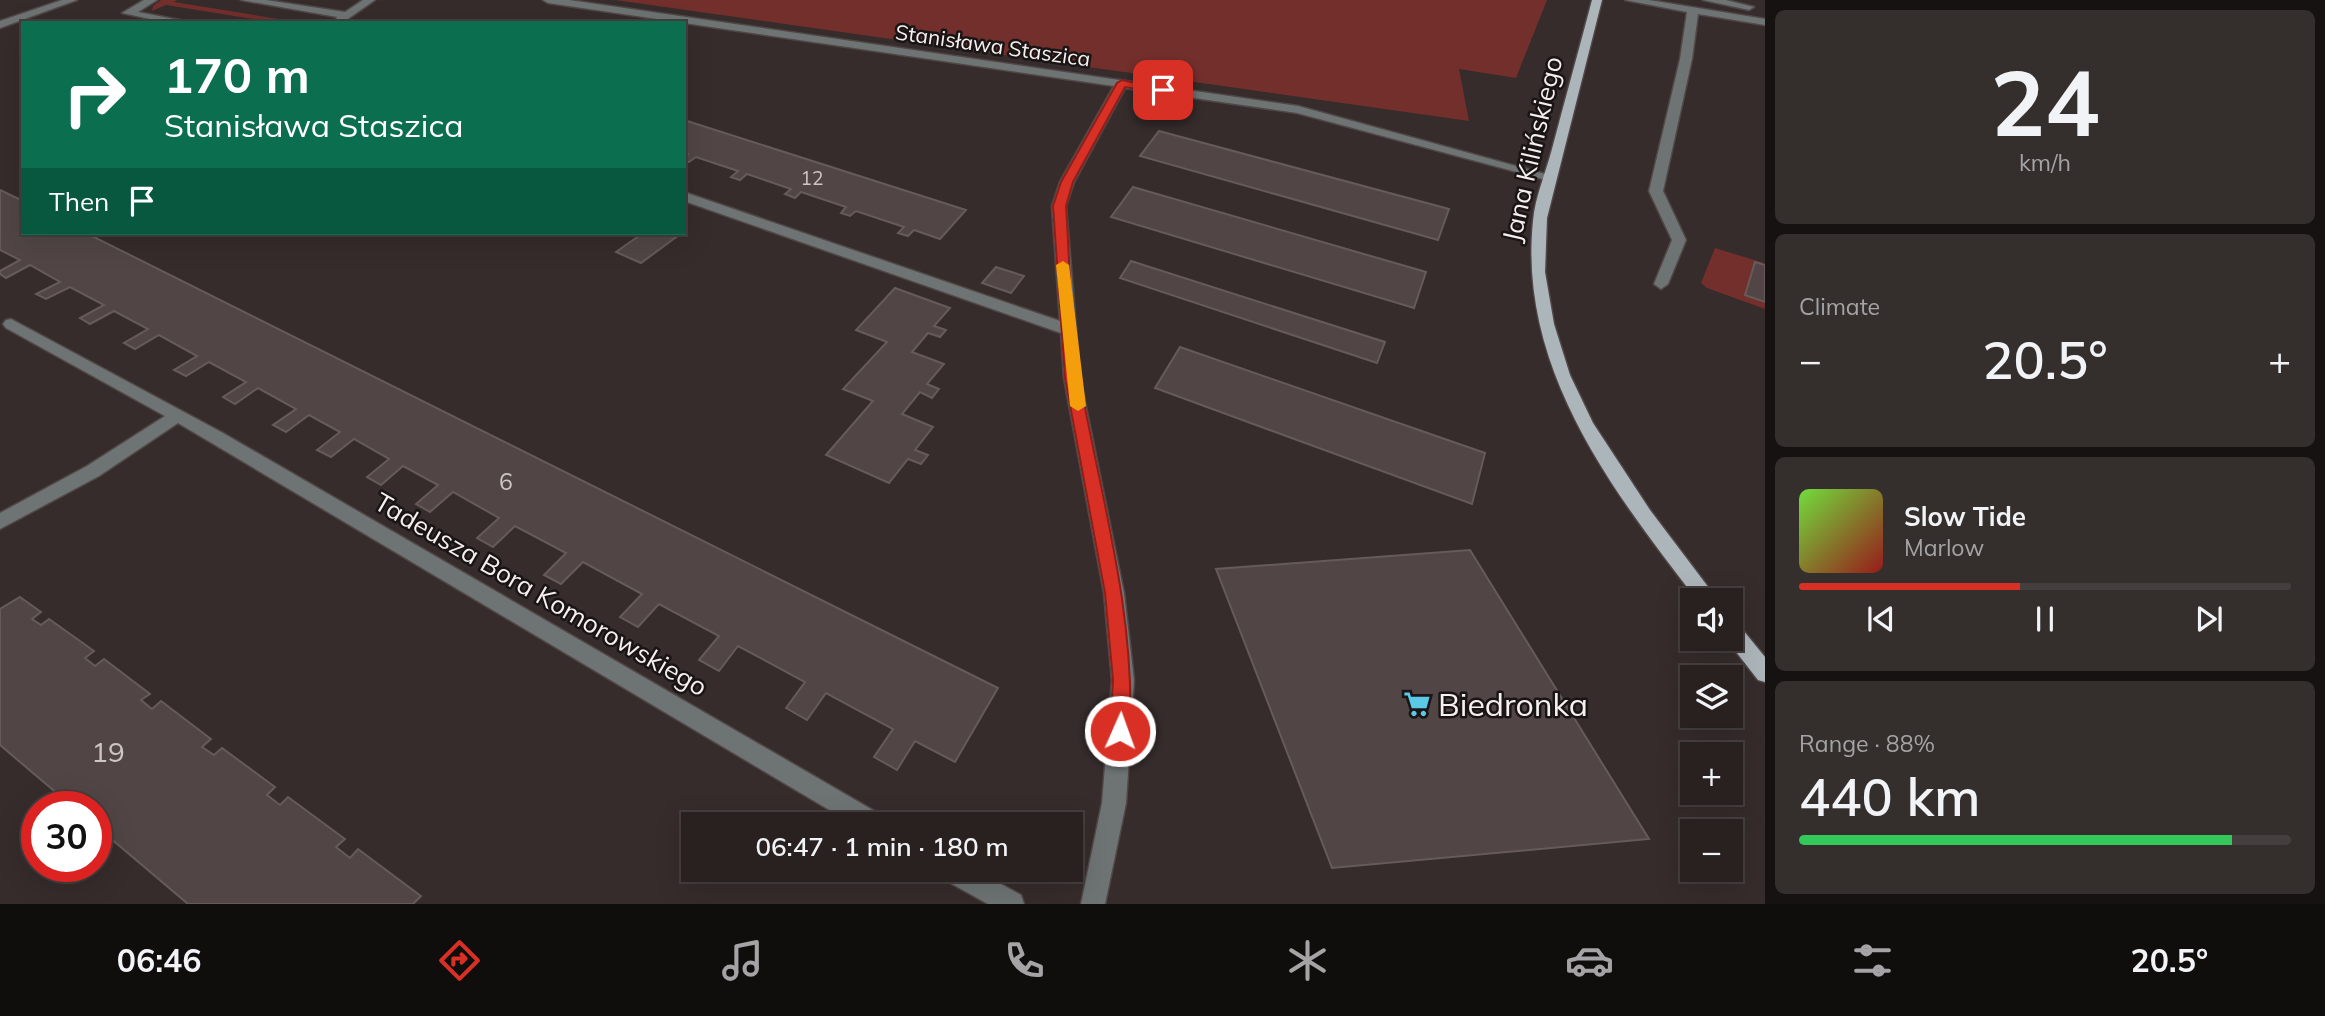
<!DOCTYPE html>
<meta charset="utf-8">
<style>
:root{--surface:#282120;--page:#342e2d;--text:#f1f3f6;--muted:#a5a3a5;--line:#443e3e;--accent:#d93025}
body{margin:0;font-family:Mulish,sans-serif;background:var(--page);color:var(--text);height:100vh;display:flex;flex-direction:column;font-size:26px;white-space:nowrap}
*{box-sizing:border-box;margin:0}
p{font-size:23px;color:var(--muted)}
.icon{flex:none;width:38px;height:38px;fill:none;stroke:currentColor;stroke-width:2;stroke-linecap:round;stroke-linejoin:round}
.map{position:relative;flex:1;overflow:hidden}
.side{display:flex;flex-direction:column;gap:10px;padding:10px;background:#161212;width:560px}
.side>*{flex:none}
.top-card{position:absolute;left:21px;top:21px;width:665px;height:214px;border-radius:0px;box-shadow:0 7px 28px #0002,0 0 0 2px var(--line);background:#0b6e4f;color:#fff;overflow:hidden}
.controls{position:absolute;left:1680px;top:588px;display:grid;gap:14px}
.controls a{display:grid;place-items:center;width:63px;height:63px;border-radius:0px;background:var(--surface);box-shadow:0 7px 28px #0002,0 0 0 2px var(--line);font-size:35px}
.speed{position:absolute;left:21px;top:791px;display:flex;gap:14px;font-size:35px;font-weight:700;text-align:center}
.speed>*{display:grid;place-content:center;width:91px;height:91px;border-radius:50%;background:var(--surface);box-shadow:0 7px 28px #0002,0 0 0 2px var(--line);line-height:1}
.speed .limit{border:10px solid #d22;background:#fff;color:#111}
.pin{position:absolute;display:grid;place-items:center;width:60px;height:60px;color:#fff;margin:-30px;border-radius:14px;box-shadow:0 4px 10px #0006}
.me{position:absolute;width:77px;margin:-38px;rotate:2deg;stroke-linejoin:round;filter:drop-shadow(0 0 5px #0008)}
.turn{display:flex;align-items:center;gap:24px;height:147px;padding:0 28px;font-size:32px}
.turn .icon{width:91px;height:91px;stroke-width:2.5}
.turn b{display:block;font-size:49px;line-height:60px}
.then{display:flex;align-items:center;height:66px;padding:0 28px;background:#0003;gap:14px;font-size:26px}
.big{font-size:52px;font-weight:600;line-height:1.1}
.side .tile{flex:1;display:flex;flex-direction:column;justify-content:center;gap:10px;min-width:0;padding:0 24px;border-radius:10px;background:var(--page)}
.side .dial{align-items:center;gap:0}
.dial b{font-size:91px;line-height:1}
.song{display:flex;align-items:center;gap:21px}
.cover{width:84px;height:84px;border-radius:10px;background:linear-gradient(135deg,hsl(100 70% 55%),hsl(0 70% 35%))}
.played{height:7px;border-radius:4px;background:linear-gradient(90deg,var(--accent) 45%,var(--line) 45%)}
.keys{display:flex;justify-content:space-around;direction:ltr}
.heat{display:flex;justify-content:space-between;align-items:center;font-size:38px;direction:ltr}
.charge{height:10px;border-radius:5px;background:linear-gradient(90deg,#34c759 88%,var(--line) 0)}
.trip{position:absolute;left:681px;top:812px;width:402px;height:70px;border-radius:0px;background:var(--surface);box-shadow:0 7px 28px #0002,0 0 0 2px var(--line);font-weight:600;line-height:70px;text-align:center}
.tabs{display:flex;height:112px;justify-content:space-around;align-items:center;background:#100d0d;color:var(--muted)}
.tabs .icon{width:49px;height:49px}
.tabs .active{color:var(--accent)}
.tabs b{font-size:32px;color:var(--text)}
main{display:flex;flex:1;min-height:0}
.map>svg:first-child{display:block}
</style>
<main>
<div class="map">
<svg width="1765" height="904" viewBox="0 0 1765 904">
<rect width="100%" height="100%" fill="#352c2b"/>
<!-- green -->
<g fill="#732f2c">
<polygon points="161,0 177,0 174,2 303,23 277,23 166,5 152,11 153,6"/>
<polygon points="615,0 1547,0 1516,78 1459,69 1469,121"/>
<polygon points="1715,248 1764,263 1755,263 1745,295 1765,302 1765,309 1707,288 1701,283"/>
</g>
<!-- building -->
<g fill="#514645" stroke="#665b5a" stroke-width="2">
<polygon points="684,120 966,210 940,239 914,230 908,236 898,233 904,227 856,211 850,216 841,213 846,207 801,192 795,198 785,194 791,189 747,174 740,180 731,177 738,171 696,157 689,162 684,161 688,154 684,153"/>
<polygon points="1159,131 1449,209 1438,240 1140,156"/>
<polygon points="1133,187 1426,272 1414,308 1111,217"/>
<polygon points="0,190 23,201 23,233 86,233 998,688 955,762 915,741 897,770 874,757 893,729 826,693 807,720 786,708 805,682 738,646 719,671 699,660 719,636 659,604 638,627 620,617 642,594 583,562 561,584 544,575 566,553 515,526 493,547 477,538 499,518 453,492 430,512 416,504 438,485 403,466 381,485 367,477 389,459 354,439 331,457 317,450 340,432 309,415 286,432 273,425 296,409 258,388 235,404 223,397 246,382 209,362 186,376 174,370 197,356 159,335 135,349 124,343 148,329 114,311 90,324 80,318 104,305 70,287 46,299 36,294 60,282 30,265 6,278 0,274 0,271 20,260 0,250"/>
<polygon points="643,233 674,233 679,235 641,263 616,252"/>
<polygon points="1131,261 1385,342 1377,363 1120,278"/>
<polygon points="1755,262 1765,265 1765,302 1745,295"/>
<polygon points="996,267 1024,276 1011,293 982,283"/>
<polygon points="895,288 950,308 934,326 946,330 940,337 928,333 912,352 944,364 927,384 939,389 932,398 920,392 902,414 933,427 915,450 928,455 921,464 908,459 889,483 826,455 873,401 843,389 887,342 856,330"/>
<polygon points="1180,347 1485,453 1472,504 1155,388"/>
<polygon points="1470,550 1649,839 1332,868 1216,569"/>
<polygon points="20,597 41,612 32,619 41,625 49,619 94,651 85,658 95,666 104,659 150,694 141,700 152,709 161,701 211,739 202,747 214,755 222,748 275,787 267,795 280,805 288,797 345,839 336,847 350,858 358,849 421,896 413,904 188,904 96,826 96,807 73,807 0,745 0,609"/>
</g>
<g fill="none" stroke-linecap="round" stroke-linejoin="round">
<!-- minor casing -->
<g stroke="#504746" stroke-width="3">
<g id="minor">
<polygon points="62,0 77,0 0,28 0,21"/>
<polygon points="144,0 157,0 138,12 195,23 169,23 122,13"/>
<polygon points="241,0 266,0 345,12 363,0 375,0 342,23 334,23 337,17"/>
<polygon points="543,0 569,0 1298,106 1556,177 1550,181 1297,113 1125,88 1074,182 1066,206 1080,378 1124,593 1134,680 1126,803 1105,904 1081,904 1102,803 1112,680 1104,593 1064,378 1061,333 684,201 684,192 1060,321 1052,206 1060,182 1114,86 548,3"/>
<polygon points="1625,0 1649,0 1765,19 1765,25 1698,14 1692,59 1663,191 1686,240 1668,284 1661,289 1654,284 1672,240 1649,191 1680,59 1687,12"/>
<polygon points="1703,0 1726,0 1754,7 1749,10"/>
<polygon points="11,319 223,433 883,816 887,824 853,824 178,423 99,476 0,529 0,513 87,466 165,416 6,328 3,324 6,320"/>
<polygon points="940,870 975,870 1021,895 1024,904 988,904 943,879"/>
</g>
</g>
<!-- major casing -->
<g stroke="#504746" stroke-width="3">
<g id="major">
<path d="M1592,0H1602L1547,218L1545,272L1554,324L1570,375L1593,423L1650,510L1718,600H1697C1612,490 1518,368 1533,221C1535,197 1546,172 1552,149C1565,99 1579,50 1592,0Z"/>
<polygon points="1731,621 1738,624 1765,657 1765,682 1758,680 1726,639 1731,639"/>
</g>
</g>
<!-- minor -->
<use href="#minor" fill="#6e7374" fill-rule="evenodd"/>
<!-- major -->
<use href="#major" fill="#acb6ba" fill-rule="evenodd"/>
</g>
<!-- route -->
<path fill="#d93025" stroke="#8d1f18" stroke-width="2" d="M1122,80L1168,90L1163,93L1125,87L1073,182L1066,206C1070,264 1070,324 1080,381C1101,498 1135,611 1130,731L1127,738L1120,741L1113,738L1110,731L1113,680L1105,593L1065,378L1053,206L1061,182L1117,83Z"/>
<!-- slow -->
<polygon fill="#f59e0b" points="1063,261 1069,265 1086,406 1078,411 1070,406 1056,265"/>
<!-- icons -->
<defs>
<g id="supermarket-bare" transform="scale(2.1)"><path d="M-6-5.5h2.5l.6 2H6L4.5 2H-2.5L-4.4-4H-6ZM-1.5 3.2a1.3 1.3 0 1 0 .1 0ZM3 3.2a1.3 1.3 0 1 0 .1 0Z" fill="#5ac8e6" stroke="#1a1515" stroke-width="2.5" paint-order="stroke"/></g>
</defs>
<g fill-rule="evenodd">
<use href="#supermarket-bare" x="1417" y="704"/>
</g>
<g text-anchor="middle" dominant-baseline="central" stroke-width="5" stroke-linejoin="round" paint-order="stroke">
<!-- far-number labels -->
<g font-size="19" fill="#cec6c4">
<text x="812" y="178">12</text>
</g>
<!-- far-street labels -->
<g font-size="21" fill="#f7f0ef" stroke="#1a1515">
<text transform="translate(993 45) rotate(8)">Stanisława Staszica</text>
</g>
<!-- number labels -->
<g font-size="23" fill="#cec6c4">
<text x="506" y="481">6</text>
</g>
<!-- street labels -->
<g font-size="26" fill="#f7f0ef" stroke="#1a1515">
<text transform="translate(1532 149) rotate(-77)">Jana Kilińskiego</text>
<text transform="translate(541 594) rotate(30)">Tadeusza Bora Komorowskiego</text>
</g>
<!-- near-number labels -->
<g font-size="28" fill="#cec6c4">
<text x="108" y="751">19</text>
</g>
<!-- near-poi labels -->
<g font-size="32" fill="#f7f0ef" stroke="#1a1515" text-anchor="start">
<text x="1438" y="704">Biedronka</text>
</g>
</g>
</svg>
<div class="controls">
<a><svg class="icon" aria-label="sound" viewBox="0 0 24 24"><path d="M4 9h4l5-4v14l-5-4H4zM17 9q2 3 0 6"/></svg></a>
<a><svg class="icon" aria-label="layers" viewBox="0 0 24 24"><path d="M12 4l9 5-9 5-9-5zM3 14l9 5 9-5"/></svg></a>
<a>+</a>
<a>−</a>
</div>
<div class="speed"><div class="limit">30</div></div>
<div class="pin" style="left:1163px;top:90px;background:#d93025"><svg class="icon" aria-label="arrive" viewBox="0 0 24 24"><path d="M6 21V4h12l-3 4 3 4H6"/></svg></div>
<svg class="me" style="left:1120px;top:731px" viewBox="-20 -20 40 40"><circle r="17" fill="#d93025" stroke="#fff" stroke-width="3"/><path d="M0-11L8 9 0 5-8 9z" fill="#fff"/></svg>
<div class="trip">06:47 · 1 min · 180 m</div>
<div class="top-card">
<div class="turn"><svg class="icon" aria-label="right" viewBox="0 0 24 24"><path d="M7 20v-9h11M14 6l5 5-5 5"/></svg><div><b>170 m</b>Stanisława Staszica</div></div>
<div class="then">Then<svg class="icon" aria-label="arrive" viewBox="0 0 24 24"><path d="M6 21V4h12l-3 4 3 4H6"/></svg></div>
</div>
</div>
<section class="side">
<div class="tile dial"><b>24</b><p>km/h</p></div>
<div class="tile"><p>Climate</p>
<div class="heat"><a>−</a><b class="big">20.5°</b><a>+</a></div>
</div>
<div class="tile">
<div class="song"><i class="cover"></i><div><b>Slow Tide</b><p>Marlow</p></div></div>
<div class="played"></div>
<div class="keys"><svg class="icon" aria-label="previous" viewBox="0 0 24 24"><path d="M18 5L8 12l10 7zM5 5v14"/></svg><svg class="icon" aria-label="pause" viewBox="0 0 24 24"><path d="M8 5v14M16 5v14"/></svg><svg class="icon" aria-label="next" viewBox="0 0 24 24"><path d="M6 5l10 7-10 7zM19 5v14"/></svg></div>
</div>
<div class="tile"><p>Range · 88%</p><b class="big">440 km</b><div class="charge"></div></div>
</section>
</main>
<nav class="tabs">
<b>06:46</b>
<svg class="icon active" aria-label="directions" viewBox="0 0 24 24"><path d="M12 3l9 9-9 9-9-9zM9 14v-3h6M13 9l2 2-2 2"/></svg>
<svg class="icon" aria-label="music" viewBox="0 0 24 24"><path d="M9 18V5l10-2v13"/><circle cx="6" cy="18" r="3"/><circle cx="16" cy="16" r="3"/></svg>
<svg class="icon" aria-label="phone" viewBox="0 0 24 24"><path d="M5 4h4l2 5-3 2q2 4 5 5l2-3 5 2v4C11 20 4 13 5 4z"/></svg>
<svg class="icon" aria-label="climate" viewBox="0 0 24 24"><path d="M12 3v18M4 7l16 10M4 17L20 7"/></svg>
<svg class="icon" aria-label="car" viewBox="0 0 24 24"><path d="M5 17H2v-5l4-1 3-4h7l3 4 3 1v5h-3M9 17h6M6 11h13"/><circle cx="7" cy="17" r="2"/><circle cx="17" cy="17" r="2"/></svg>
<svg class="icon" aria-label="filters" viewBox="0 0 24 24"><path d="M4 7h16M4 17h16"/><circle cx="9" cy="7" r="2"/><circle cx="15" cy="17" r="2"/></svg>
<b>20.5°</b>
</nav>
